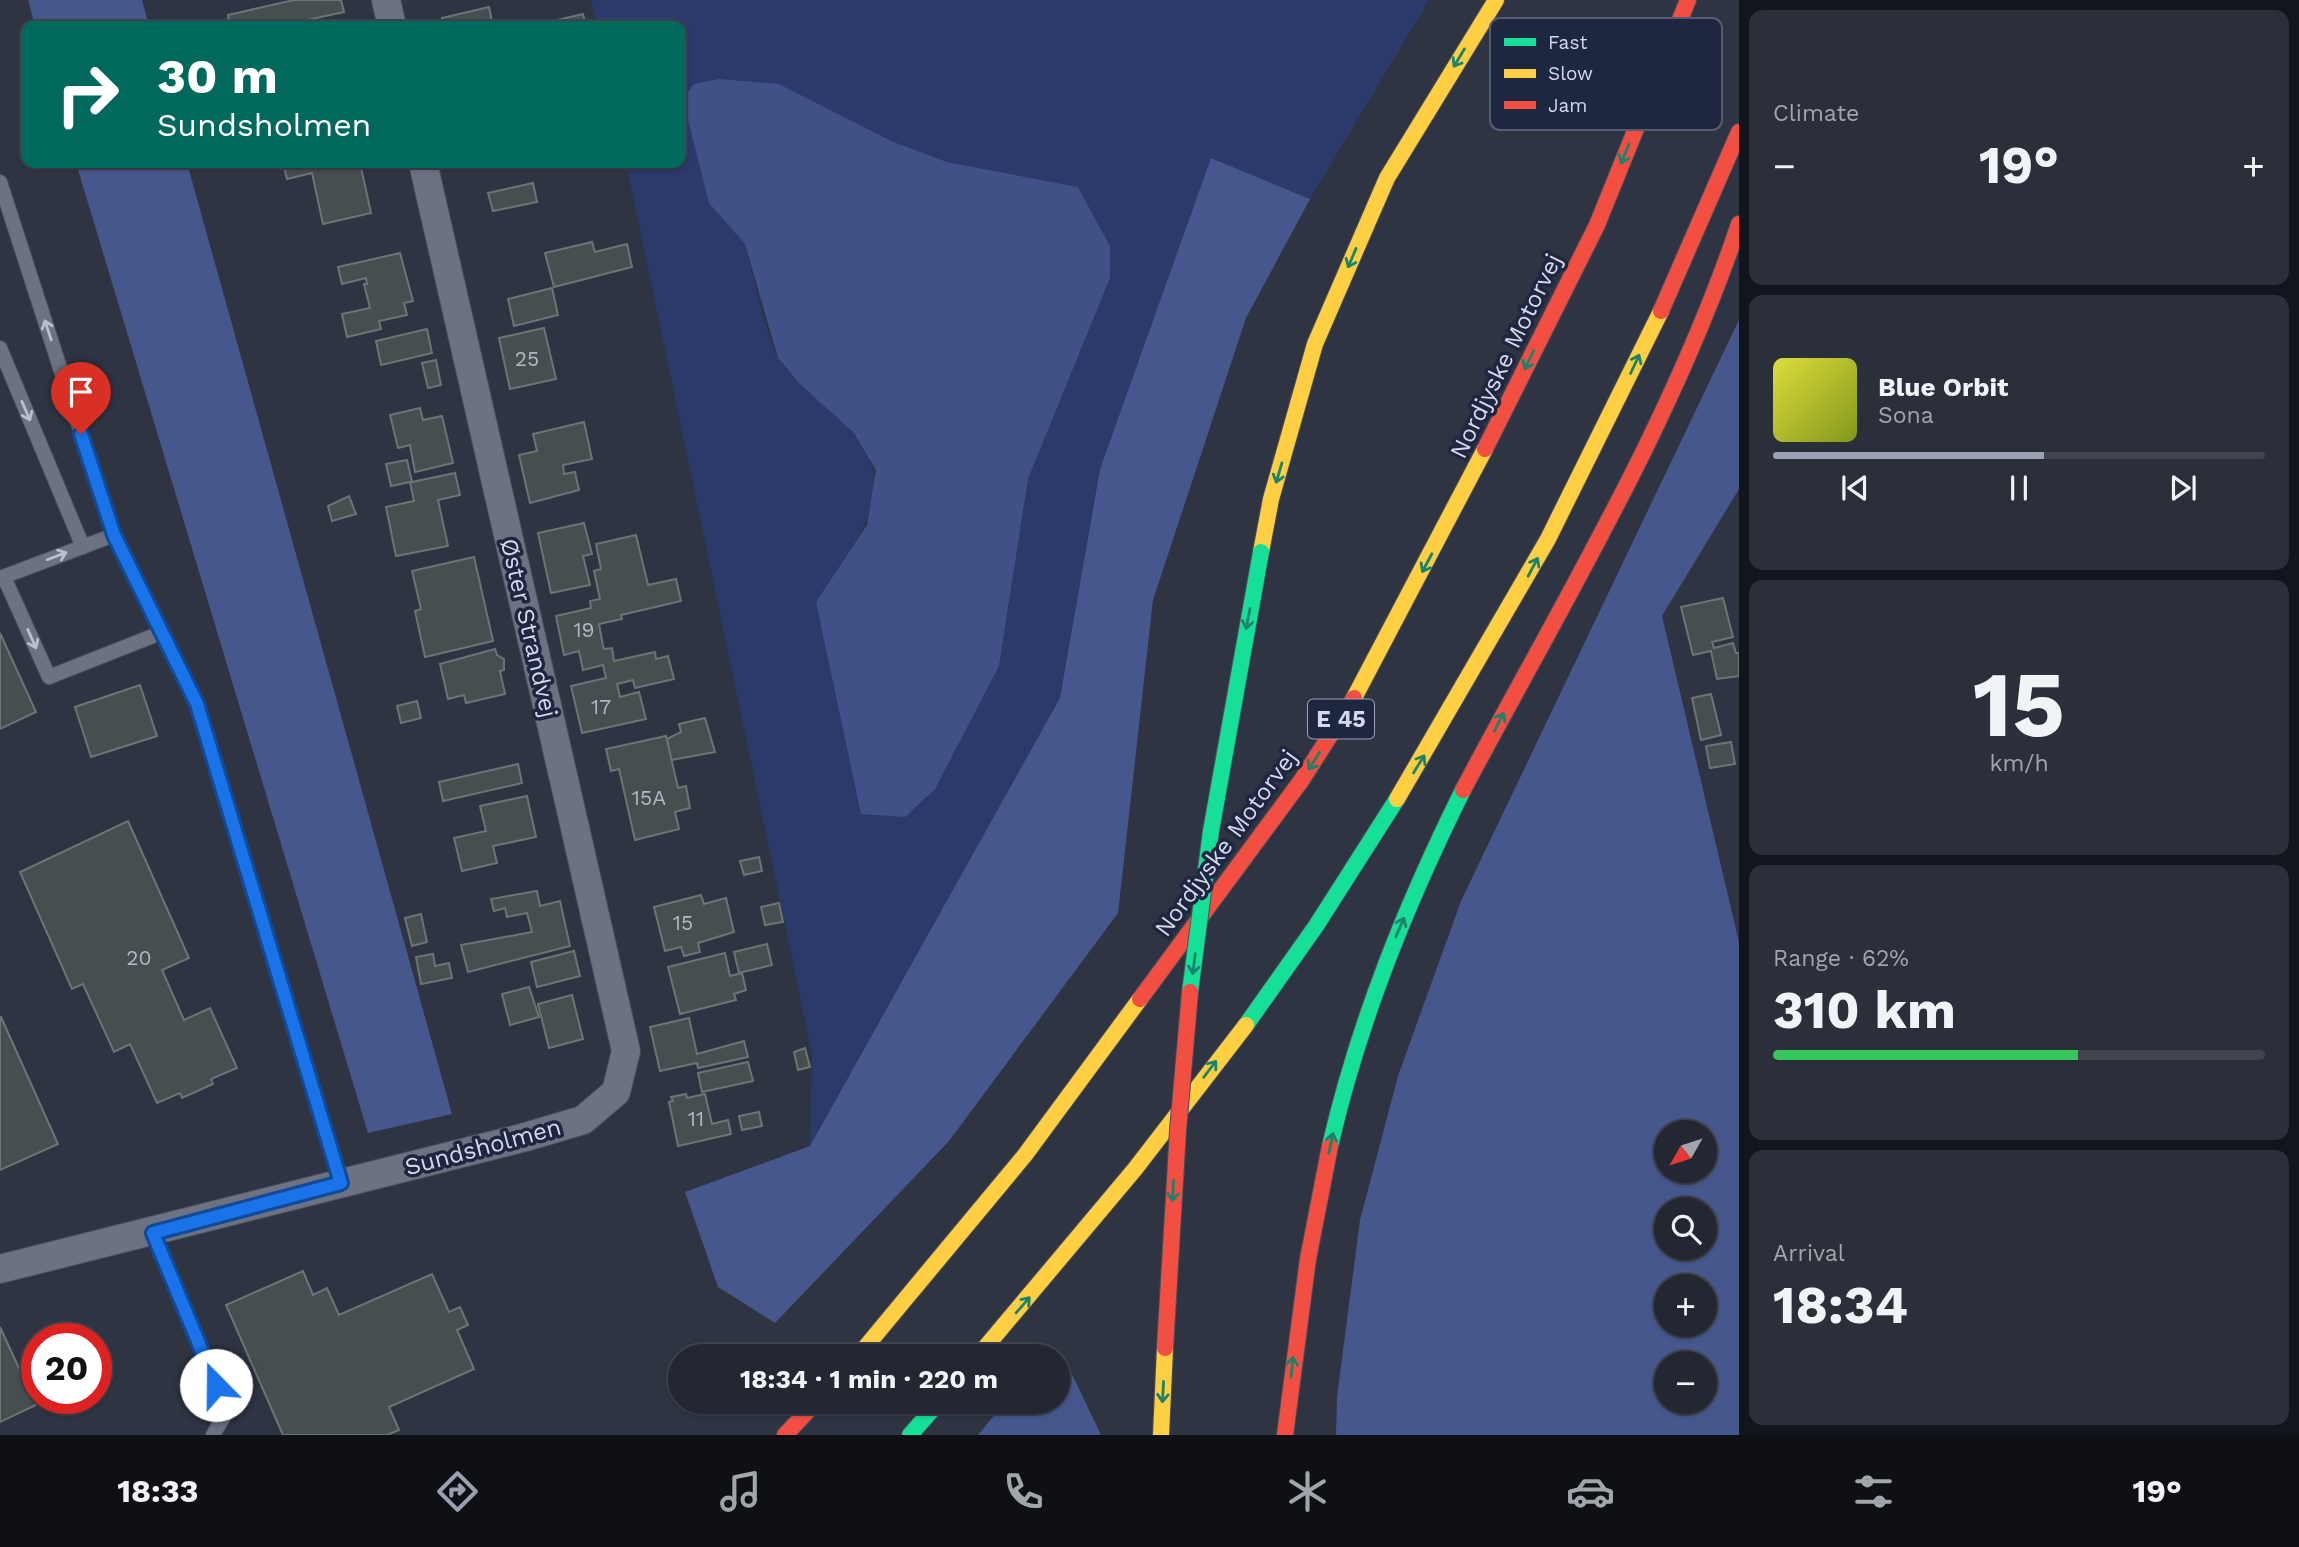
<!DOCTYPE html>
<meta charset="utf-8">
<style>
:root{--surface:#232732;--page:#2b2f3a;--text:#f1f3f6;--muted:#a3a5ac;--line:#40444d;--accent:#9aa0b1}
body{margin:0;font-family:"Work Sans",sans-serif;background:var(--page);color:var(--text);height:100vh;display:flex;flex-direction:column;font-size:26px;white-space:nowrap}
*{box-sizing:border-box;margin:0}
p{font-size:23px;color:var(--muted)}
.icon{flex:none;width:38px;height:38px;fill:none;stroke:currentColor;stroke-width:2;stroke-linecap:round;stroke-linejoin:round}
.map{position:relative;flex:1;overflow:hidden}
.side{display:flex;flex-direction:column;gap:10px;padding:10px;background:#13151c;width:560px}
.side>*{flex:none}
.top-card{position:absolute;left:21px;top:21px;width:665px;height:147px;border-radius:14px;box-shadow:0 2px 5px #0004,0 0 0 2px var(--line);background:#00695c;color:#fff;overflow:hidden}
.needle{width:46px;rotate:231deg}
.controls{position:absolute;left:1654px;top:1120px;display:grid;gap:14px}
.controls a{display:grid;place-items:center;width:63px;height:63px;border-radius:50%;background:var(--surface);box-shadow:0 2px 5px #0004,0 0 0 2px var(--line);font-size:35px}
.speed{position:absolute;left:21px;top:1323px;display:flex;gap:14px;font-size:35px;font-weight:700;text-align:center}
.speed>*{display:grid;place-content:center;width:91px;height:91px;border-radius:50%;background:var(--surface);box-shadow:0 2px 5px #0004,0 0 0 2px var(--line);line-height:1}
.speed .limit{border:10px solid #d22;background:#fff;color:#111}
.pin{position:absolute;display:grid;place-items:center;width:60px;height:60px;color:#fff;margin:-72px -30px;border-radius:50% 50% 50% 0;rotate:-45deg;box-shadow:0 0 7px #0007}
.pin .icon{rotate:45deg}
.me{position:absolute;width:77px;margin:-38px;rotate:338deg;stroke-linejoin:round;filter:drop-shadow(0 0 5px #0008)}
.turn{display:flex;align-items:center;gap:24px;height:147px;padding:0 21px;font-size:32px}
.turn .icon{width:91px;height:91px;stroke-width:2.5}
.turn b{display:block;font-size:49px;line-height:60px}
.big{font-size:52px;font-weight:700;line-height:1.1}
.side .tile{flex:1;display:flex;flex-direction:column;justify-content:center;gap:10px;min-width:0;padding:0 24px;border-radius:14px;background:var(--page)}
.side .dial{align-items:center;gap:0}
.dial b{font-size:91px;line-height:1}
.song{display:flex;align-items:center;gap:21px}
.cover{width:84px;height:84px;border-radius:10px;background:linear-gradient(135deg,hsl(60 70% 55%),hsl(70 70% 35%))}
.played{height:7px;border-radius:4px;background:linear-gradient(90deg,var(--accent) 55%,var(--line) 55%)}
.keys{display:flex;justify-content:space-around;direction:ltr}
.heat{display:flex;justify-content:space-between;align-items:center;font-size:38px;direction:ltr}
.charge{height:10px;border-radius:5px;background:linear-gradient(90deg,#34c759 62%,var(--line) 0)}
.trip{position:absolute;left:668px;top:1344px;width:402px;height:70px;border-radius:35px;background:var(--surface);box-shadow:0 2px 5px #0004,0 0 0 2px var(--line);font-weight:700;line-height:70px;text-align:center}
.dock{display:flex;height:112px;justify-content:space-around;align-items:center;background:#0e1014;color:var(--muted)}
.dock .icon{width:49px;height:49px}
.dock .current{color:var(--accent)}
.dock b{font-size:32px;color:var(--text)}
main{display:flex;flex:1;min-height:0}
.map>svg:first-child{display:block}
</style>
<main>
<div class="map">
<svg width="1739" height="1435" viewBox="0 0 1739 1435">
<rect width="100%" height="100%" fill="#2f3443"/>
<!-- green -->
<path fill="#2b396b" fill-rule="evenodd" d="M591,0H1429L1310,199L1211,158L1100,469L1060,698L810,1146L812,1054L626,163H681V26H597ZM891,141L947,162L1078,187L1110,246V278L1028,479L999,666L816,602C850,551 904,490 853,432C831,406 801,389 780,361C768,345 752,268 745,244Z"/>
<!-- forest -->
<g fill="#46578d" fill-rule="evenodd">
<polygon points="28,0 142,0 149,26 35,26"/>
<polygon points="1211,158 1310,199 1246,318 1153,600 1118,913 949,1141 775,1323 718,1287 685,1192 810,1146 1060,698 1100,469"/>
<polygon points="76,163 187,163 452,1114 368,1133"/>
<path d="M1739,320V489L1662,616L1739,942V1435H1336L1337,1397L1360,1220L1398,1076L1461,901ZM1704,1132V1171H1666V1132ZM1704,1209V1248H1666V1209ZM1704,1286V1325H1666V1286ZM1704,1363V1402H1666V1363Z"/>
<polygon points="1059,1368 1069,1368 1101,1435 978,1435 1005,1402 1059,1402"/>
</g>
<!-- water -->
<polygon fill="#405187" points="719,79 779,84 891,141 947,162 1078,187 1110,246 1110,278 1028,479 999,666 935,789 905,817 861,814 816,602 867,525 876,470 854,433 799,383 778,358 745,244 709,203 683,100 694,84"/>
<!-- building -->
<g fill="#474e4f" stroke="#6d7476" stroke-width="2">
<polygon points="294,0 341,0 344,12 307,20 308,26 214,26 213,22 229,19 228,15"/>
<polygon points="489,7 493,26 444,26 442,18"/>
<polygon points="583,14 586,26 532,26"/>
<polygon points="283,163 360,163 371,213 323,224 312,173 287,179"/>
<polygon points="533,183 537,202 493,211 488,193"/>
<polygon points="592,242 595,252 627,244 632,267 554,287 545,253"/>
<polygon points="400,253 413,301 404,303 407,315 379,321 381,329 347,337 342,314 370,308 364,284 367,284 366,278 342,284 338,267"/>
<polygon points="552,288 558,315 514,326 508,299"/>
<polygon points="544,328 556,379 510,389 499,338"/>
<polygon points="427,329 432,353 381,365 376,341"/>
<polygon points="436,360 441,385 428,388 422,363"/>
<polygon points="420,408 423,420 442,416 453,463 415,472 410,445 398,448 390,415"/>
<polygon points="584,422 592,459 563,465 564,474 575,472 579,490 530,503 519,455 537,451 533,434"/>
<polygon points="407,460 412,482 455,473 460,495 438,500 448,546 396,556 386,507 414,501 410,482 391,486 386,464"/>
<polygon points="349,496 356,514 332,521 328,506"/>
<polygon points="584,523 592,554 583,556 590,585 551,593 538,533"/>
<polygon points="636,535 648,585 676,579 681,601 621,615 622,619 599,624 603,646 604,649 612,648 614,661 655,652 656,659 668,656 674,679 635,688 633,680 617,684 620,697 639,692 646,719 582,733 571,686 606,678 603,665 583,670 579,651 564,655 556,616 591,608 590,601 600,599 594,571 601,569 596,544"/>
<polygon points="474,557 493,641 425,657 415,611 421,609 412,571"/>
<polygon points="1723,598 1733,637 1712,642 1714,648 1733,643 1736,653 1739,653 1739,676 1717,679 1711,651 1693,655 1681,607"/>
<polygon points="0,633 36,712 0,729"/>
<polygon points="495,649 497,655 504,659 504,670 500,671 505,694 466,703 464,695 448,699 440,664"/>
<polygon points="140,685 157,736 91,757 75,707"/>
<polygon points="1711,694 1721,735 1701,740 1692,698"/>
<polygon points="417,701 421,718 401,723 397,706"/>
<polygon points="705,718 715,752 671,760 667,739 681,732 679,724"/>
<polygon points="666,736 678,788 686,786 690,808 675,812 679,829 635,840 619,769 611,771 606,749"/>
<polygon points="1731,742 1735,764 1710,768 1706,746"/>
<polygon points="518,764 522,783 443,801 439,782"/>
<polygon points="527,796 536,837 493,846 497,863 462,871 454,838 486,831 480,806"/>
<polygon points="128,821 189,958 162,970 184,1020 210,1008 237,1068 211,1079 213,1084 182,1098 180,1093 157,1103 130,1044 114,1052 83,984 72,989 20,872"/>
<polygon points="759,857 762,871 744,875 740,861"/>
<polygon points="537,891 540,906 560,901 570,946 468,972 461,945 532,932 527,913 507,917 505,908 494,911 491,899"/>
<polygon points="701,895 704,904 726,898 734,932 698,943 700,952 684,956 681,947 665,951 654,907"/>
<polygon points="779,903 783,922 765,925 761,907"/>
<polygon points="421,914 427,942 412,946 405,918"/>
<polygon points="767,944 772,965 739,973 734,952"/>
<polygon points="574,951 580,976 537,987 531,962"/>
<polygon points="725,953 730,976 742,973 746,990 734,994 736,1000 680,1014 668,967"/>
<polygon points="433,954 435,966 449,963 452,978 421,984 416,957"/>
<polygon points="529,987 539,1017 510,1025 502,994"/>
<polygon points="572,995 583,1039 549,1048 538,1004"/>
<polygon points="1,1017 58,1144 0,1170 0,1018"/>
<polygon points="689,1018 697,1054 744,1041 748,1057 698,1068 697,1063 660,1071 650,1027"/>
<polygon points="805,1048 810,1067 798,1070 794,1052"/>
<polygon points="748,1062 753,1081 702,1092 698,1073"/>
<polygon points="686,1094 687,1098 705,1094 712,1124 728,1120 731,1134 678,1146 669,1102 673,1101 671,1097"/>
<polygon points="759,1112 762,1126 742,1130 739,1116"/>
<polygon points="303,1271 313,1295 327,1288 339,1315 432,1274 449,1312 460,1307 468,1325 457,1330 474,1369 389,1407 399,1430 387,1435 283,1435 226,1305"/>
<polygon points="0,1327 36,1405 0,1422"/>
</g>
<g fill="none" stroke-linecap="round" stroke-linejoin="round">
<!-- lane casing -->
<g stroke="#4b4f5c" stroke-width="16">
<g id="lane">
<polyline points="0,182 114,535 197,704 341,1183"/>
<polyline points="0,348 83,547"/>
<polyline points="4,577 49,677 163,632"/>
<polyline points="0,578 114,535"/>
<polyline points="153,1232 227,1411 213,1435"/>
</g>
</g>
<!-- street casing -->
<g stroke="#4b4f5c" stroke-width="30">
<g id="street">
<polyline points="386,0 392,26"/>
<polyline points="0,1269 522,1138 583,1120 616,1092 626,1051 423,163"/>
</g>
</g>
<!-- fast casing -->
<g stroke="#4b4f5c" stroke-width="18">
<g id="fast">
<polyline points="1246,1025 1316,926 1397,799"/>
<path d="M1330,1146C1359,1021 1406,905 1463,790"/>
<polyline points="910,1435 939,1402"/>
</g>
</g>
<!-- slow casing -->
<g stroke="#4b4f5c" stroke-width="18">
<g id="slow">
<polyline points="1261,552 1271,499 1315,344 1387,178 1496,0"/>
<polyline points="1354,698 1485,449"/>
<polyline points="1397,799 1548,539 1661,311"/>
<polyline points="858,1356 1025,1155 1140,999"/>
<polyline points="978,1356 1135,1169 1246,1025"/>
<polyline points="1161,1435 1165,1348"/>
</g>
</g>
<!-- jam casing -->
<g stroke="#4b4f5c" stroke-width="18">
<g id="jam">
<polyline points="1661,311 1739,132"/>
<polyline points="1485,449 1597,225 1688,0"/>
<path d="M1463,790C1561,605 1672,424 1739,224"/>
<polyline points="1140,999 1301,781 1354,698"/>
<polyline points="785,1435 816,1402"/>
<polyline points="1285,1435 1308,1259 1330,1146"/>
</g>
</g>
<!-- lane -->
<use href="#lane" stroke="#6c7282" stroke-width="14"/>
<!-- street -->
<use href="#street" stroke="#6c7282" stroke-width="28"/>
<!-- fast -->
<use href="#fast" stroke="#16e098" stroke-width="16"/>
<!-- slow -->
<use href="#slow" stroke="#ffcf43" stroke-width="16"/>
<!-- jam -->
<use href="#jam" stroke="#f24e42" stroke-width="16"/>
<!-- fast-bridge casing -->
<g stroke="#4b4f5c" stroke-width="18" stroke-linecap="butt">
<polyline id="fast-bridge" points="1190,992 1211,831 1261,552"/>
</g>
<!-- jam-bridge casing -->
<g stroke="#4b4f5c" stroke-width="18" stroke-linecap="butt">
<polyline id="jam-bridge" points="1165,1348 1178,1130 1190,992"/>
</g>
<!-- fast-bridge -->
<use href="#fast-bridge" stroke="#16e098" stroke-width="16"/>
<!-- jam-bridge -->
<use href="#jam-bridge" stroke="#f24e42" stroke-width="16"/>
</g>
<!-- one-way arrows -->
<defs><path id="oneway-shaft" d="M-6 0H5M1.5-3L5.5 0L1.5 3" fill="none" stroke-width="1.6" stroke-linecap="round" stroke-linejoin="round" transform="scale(1.75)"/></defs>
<g stroke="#1a836c">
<use href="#oneway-shaft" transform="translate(1459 58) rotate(121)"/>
<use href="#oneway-shaft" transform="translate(1625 154) rotate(112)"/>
<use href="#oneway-shaft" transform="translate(1352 258) rotate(113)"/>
<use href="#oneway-shaft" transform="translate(1529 360) rotate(116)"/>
<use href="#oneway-shaft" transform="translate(1635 364) rotate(-65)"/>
<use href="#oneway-shaft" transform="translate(1279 473) rotate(106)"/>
<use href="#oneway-shaft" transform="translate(1427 563) rotate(118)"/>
<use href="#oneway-shaft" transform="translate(1533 567) rotate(-62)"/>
<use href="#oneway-shaft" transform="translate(1248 619) rotate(101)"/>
<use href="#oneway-shaft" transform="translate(1499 722) rotate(-63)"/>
<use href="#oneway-shaft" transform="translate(1314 761) rotate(123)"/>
<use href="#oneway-shaft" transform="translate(1419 764) rotate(-58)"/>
<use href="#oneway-shaft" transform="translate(1400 927) rotate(-67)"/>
<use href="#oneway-shaft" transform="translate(1194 964) rotate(97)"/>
<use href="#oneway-shaft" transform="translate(1210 1069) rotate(-53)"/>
<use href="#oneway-shaft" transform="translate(1331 1143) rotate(-78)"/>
<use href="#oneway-shaft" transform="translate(1173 1191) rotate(93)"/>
<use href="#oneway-shaft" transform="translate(1023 1305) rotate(-49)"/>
<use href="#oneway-shaft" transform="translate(1292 1367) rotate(-84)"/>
<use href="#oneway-shaft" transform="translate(1163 1392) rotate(93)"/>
</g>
<g stroke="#bac0d2">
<use href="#oneway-shaft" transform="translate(48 330) rotate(-108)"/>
<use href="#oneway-shaft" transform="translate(26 411) rotate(67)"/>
<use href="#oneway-shaft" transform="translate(57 556) rotate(-21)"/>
<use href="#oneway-shaft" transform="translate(32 639) rotate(66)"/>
</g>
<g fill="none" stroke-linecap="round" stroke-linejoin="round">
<!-- route casing -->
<g stroke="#114b97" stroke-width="18">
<polyline id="route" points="81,434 114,535 197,704 341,1183 153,1233 216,1385"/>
</g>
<!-- route -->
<use href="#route" stroke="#1a73e8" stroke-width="12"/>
</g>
<g text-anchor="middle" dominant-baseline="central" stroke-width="7" stroke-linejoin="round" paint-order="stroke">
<!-- number labels -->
<g font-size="21" fill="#b1b7c5">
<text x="527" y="358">25</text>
<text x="584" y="629">19</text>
<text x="601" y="706">17</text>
<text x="649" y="797">15A</text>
<text x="683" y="922">15</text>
<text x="139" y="957">20</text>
<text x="696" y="1118">11</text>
</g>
<!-- shield labels -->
<rect fill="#1e2640" stroke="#9da4b8" stroke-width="2" x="1308" y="699.5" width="66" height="39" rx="5"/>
<g font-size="23" font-weight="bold" fill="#d4daec">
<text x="1341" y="719">E 45</text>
</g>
<!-- street labels -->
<g font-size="24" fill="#d4daec" stroke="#1e2640">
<text transform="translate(1506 356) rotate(-64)">Nordjyske Motorvej</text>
<text transform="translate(529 628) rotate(77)">Øster Strandvej</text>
<text transform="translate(1226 843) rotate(-54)">Nordjyske Motorvej</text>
<text transform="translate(483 1147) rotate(-15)">Sundsholmen</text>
</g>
</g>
<!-- legend -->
<rect x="1490" y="18" width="232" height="112" rx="10" fill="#1e2640" stroke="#555c74" stroke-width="2"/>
<rect x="1504" y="38" width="32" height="8" fill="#16e098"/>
<rect x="1504" y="69" width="32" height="9" fill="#ffcf43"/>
<rect x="1504" y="101" width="32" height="8" fill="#f24e42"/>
<g font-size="19" fill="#d4daec">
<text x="1548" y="49">Fast</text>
<text x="1548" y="80">Slow</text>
<text x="1548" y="112">Jam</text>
</g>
</svg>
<div class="controls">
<a><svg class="needle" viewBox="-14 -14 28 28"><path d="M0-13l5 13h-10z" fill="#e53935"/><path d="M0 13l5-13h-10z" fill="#a3a5ac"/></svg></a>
<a><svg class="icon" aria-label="search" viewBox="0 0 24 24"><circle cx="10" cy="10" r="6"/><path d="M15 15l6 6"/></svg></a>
<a>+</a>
<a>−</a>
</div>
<div class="speed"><div class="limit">20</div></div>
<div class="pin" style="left:81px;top:434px;background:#d93025"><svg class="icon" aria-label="arrive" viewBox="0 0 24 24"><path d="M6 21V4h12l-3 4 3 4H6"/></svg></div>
<svg class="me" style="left:216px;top:1385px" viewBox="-20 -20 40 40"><circle r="19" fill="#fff"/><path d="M0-13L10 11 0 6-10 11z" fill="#1a73e8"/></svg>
<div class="trip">18:34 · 1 min · 220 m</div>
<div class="top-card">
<div class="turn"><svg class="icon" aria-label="right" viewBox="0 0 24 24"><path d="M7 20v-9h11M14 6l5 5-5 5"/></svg><div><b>30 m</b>Sundsholmen</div></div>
</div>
</div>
<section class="side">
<div class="tile"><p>Climate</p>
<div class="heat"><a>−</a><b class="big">19°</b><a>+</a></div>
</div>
<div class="tile">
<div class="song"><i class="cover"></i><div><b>Blue Orbit</b><p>Sona</p></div></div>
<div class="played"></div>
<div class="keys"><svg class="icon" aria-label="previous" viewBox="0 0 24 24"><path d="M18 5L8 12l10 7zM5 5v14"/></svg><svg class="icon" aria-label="pause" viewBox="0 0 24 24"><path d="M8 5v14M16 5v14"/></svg><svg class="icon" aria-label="next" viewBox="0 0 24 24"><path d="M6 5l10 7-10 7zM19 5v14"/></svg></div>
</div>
<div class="tile dial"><b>15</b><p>km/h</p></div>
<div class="tile"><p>Range · 62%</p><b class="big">310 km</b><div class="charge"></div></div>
<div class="tile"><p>Arrival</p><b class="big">18:34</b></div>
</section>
</main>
<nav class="dock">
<b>18:33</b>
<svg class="icon current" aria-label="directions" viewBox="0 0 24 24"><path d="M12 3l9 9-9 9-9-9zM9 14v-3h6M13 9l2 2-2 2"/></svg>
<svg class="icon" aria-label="music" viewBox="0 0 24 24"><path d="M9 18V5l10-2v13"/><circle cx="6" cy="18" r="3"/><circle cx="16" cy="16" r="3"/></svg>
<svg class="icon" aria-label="phone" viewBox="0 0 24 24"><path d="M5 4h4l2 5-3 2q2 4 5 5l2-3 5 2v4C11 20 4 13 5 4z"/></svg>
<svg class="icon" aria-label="climate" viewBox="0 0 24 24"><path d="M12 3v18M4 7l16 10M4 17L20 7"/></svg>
<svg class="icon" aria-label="car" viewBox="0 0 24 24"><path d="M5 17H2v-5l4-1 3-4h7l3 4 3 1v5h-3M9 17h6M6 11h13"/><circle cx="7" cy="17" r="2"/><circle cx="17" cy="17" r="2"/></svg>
<svg class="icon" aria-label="filters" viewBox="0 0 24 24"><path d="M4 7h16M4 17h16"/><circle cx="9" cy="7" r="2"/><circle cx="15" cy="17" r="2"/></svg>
<b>19°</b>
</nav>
